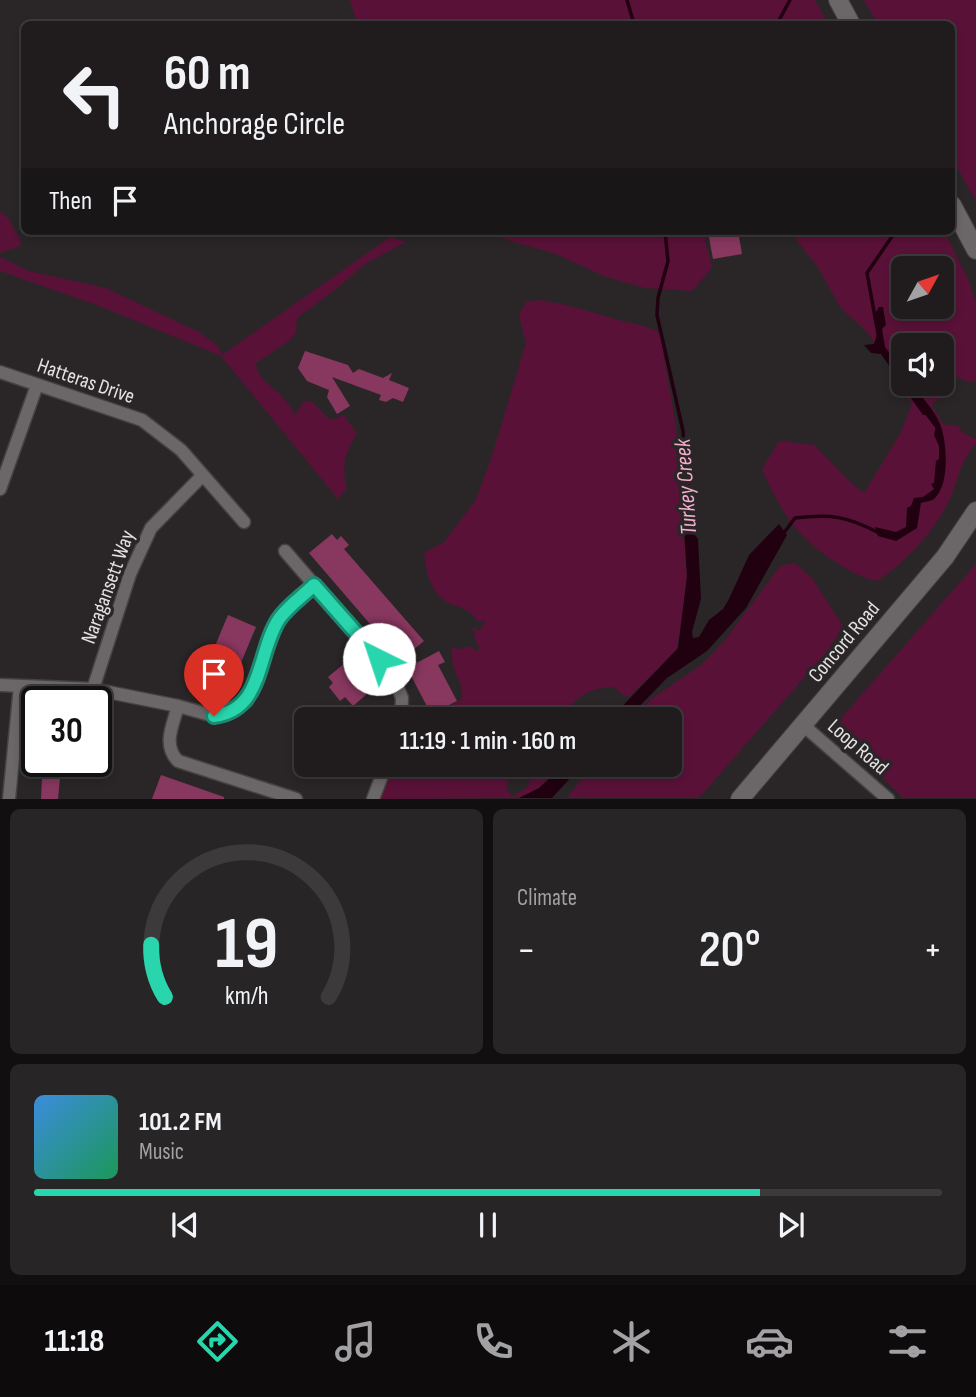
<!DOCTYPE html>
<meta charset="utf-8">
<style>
:root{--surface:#201c1e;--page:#282527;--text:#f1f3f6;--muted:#a2a1a4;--line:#3d3a3c;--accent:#29d5ad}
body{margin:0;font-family:"Sofia Sans Condensed",sans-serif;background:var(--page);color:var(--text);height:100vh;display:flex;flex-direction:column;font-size:26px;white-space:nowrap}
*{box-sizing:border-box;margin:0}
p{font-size:23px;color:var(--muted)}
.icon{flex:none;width:38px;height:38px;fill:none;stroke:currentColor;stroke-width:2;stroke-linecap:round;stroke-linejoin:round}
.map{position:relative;height:799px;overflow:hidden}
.panel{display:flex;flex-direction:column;gap:10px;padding:10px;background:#120f10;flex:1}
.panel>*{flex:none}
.hud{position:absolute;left:21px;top:21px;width:934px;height:214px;border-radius:10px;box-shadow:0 4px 10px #0003,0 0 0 2px var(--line);background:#201c1e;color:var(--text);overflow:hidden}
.needle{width:46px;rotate:50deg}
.buttons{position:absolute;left:891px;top:256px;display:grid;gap:14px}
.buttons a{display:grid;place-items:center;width:63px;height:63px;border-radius:10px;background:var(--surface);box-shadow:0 4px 10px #0003,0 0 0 2px var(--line);font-size:35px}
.speed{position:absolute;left:21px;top:686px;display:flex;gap:14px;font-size:35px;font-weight:700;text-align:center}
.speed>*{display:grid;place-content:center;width:91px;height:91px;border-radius:50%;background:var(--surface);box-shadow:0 4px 10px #0003,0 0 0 2px var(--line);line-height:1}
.speed .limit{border:4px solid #111;border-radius:10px;background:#fff;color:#111}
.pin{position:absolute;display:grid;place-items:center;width:60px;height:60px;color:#fff;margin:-72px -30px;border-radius:50% 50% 50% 0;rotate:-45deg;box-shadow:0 0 7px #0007}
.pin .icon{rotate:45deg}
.me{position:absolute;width:77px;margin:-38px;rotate:319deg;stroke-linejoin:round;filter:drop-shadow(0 0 5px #0008)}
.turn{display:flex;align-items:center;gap:24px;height:147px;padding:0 28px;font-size:32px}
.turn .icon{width:91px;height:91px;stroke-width:2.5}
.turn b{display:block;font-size:49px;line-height:60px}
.then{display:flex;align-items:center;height:66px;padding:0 28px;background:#0003;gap:14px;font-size:26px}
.big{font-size:52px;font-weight:600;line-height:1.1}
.panel .card{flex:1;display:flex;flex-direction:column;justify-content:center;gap:10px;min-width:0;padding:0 24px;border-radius:10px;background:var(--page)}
.panel .dial{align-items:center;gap:0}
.dial svg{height:182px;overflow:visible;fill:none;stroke:var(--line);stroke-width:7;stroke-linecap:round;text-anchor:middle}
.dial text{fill:var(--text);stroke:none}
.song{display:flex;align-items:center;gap:21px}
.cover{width:84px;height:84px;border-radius:10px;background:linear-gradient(135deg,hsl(210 70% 55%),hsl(150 70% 35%))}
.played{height:7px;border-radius:4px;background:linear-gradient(90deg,var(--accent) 80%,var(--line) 80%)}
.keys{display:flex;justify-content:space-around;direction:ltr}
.heat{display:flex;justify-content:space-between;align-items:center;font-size:38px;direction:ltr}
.panel .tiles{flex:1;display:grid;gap:10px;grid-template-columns:1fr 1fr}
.card:last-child{grid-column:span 2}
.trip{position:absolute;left:294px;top:707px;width:388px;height:70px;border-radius:10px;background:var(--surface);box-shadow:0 4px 10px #0003,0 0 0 2px var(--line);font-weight:600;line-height:70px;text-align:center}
.tab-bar{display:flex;height:112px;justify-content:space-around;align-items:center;background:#0d0b0c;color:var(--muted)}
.tab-bar .icon{width:49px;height:49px}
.tab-bar .selected{color:var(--accent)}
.tab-bar b{font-size:32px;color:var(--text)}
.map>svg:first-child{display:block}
</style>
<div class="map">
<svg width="976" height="799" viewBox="0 0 976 799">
<rect width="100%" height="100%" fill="#2a2628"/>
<!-- green -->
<g fill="#591138" fill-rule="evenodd">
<polygon points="350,0 815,0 828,24 357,24"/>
<polygon points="864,0 976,0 976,201 952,159 952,24 878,24"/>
<polygon points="0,211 9,219 21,242 20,246 0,253"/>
<polygon points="498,231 703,231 712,268 692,291 645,288 606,277 556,254 507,240 496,234"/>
<path d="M789,231H944L968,279L976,302V381L969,382L942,371V345H903V356L900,355L896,358L903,369V383H921L943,396L931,404L943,424L958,426L962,432L976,439V444C959,461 958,485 946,507C931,534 903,565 877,581C861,578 850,571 837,563C796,537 781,512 762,469L779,441L814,445L848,480L864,493L900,434L912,404L890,362L866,331L841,308L817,266ZM903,268H942V306H903Z"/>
<path d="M390,237L406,242L365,264L340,286L297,318L296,333L289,341L256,363C258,379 269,384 281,395C287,401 291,408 295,415L303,402H312L330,420L344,415L357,434C345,452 341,467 347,488L338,499L221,356L102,307L0,271V257L29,271L106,288L199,332L218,346L222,355Z"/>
<path d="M539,300C569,304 590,312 619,320C635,325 650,325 664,336L663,353L676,425L687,576L685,600L676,652L632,694L628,697L620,693L616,688C593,685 572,698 562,719H428L462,699C464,679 449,670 452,648L460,649L470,646L477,651L480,648L477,645L476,639L473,640L476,635L472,630L474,627L479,631L486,621H478C464,603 457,610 444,600C429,589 426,569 424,553L444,542L475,501L490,462L526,343L519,315L526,302Z"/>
<polygon points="795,563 812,578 843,626 829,649 699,798 567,798 583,777 597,765 670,765 670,719 635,719 651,699 701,665 725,640 780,566"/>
<polygon points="976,564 976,798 903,798 841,737 836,724"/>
<polygon points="393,765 522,765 510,774 506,789 513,796 528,787 532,770 538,765 564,765 539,788 519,798 380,799"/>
</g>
<!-- water -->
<g fill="#210010">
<polygon points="879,307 883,307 886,325 882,329 885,347 903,371 903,375 894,373 881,354 871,353 864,345 874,344 878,331 876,312"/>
<path d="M908,394L922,397C929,405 936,414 940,424C947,441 950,484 935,498C931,502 926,501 921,503L917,528L896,541L878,536L875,527L896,532L906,527L907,508L911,506L914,498L923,497L934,489L931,484L934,483L936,461L939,459V446L934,435L936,426L930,415H923Z"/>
<polygon points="689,481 695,500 697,530 693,532 698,539 701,599 692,632 693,638 699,637 709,620 723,609 729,599 749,555 779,524 787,535 746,608 707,651 667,678 627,719 610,719 678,648 687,576 681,483"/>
<polygon points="564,765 582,765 552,798 519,798 539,788"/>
</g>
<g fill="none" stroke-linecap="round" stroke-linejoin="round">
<!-- stream -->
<g stroke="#210010" stroke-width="3.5">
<polyline points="627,0 634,24"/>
<polyline points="777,24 790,0"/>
<polyline points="665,231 668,261 658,298 657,315 683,431 685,484"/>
<polyline points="879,339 867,273 893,235 892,231"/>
<polyline points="906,383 917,399"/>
<polyline points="927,414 939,430"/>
<path d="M783,534L795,518C831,514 847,516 879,533"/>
</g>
</g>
<!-- building -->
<g fill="#88375f">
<polygon points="715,231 738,231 742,254 713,259 708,232"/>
<polygon points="305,351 348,365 353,373 359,369 383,378 392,373 389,380 409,388 403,402 393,398 386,402 379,400 381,395 332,377 350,406 337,414 327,397 329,390 307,381 298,368"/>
<polygon points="332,534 337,540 341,536 349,545 344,549 424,641 401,660 309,553"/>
<polygon points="228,615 256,627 227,696 199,684"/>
<polygon points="439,651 445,662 438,665 457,701 431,714 407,668"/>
<polygon points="351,658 375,687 353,706 345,697 340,701 329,687 333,683 328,677"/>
<polygon points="161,775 224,797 224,799 152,799"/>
<polygon points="42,777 60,778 58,799 41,799"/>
</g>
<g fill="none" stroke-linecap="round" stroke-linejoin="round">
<!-- street casing -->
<g stroke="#454243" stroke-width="15">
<g id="street">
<polyline points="0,372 142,420 181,450 244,522"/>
<polyline points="0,489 37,385"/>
<polyline points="285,551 393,676 402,698 401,719"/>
<polyline points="0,685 93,689 178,706 214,716 224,715 247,701 278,620 314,585"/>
<polyline points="93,689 130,574 151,528 202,476"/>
<path d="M178,706C173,725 162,745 178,761L296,799"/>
<polyline points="803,725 888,799"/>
<polyline points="9,799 20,686"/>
<polyline points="373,799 386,765"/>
</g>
</g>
<!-- secondary casing -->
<g stroke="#454243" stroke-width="20">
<g id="secondary">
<polyline points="838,0 851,24"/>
<polyline points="952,205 976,250"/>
<polyline points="740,799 945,557 976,511"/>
</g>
</g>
<!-- street -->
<use href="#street" stroke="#6b6668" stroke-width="12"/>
<!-- secondary -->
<use href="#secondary" stroke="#6b6668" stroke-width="18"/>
</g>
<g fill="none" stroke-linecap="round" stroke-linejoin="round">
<!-- route casing -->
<g stroke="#1b8a70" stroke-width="18">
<path id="route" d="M214,716C264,710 257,652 279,619C288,606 303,596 314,585L379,659"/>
</g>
<!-- route -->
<use href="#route" stroke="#29d5ad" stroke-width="12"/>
</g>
<g text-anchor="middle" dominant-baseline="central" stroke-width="7" stroke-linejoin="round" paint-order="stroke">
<!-- street labels -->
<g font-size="21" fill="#e5e2e3" stroke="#2a2628">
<text transform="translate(86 381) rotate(19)">Hatteras Drive</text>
<text transform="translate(108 587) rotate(-70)">Naragansett Way</text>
<text transform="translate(844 642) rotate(-50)">Concord Road</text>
<text transform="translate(858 747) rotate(41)">Loop Road</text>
</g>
<!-- water labels -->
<g font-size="23" font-style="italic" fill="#f4aecc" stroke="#2a2628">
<text transform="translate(686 487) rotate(-94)">Turkey Creek</text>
</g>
</g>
</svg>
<div class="buttons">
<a><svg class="needle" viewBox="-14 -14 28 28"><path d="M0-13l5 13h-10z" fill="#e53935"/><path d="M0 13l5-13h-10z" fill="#a2a1a4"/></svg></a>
<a><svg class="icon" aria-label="sound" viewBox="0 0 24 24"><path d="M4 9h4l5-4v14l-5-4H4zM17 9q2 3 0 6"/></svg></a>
</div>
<div class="speed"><div class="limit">30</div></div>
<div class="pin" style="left:214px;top:716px;background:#d93025"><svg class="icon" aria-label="arrive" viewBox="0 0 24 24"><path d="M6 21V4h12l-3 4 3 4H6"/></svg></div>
<svg class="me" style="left:379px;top:659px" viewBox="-20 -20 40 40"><circle r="19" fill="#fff"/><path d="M0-13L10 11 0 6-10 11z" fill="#29d5ad"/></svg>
<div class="trip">11:19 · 1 min · 160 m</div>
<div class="hud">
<div class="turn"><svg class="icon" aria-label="left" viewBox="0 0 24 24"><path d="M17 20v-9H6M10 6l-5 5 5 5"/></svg><div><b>60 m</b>Anchorage Circle</div></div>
<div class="then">Then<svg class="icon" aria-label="arrive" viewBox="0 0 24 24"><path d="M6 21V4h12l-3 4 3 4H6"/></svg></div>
</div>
</div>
<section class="panel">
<div class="tiles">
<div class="card dial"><svg viewBox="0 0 100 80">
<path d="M14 69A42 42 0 1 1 86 69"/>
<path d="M14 69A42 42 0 0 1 8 46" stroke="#29d5ad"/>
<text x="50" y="56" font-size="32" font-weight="700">19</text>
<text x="50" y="72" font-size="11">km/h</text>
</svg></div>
<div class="card"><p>Climate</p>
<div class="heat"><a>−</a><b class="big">20°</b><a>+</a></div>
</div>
<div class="card">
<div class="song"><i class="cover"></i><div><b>101.2 FM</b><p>Music</p></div></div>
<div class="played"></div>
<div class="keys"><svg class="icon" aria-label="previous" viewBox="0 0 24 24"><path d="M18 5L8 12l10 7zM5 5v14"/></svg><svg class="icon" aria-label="pause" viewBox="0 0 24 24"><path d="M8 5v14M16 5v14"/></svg><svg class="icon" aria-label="next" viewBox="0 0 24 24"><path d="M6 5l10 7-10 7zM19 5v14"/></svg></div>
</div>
</div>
</section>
<nav class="tab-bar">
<b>11:18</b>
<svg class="icon selected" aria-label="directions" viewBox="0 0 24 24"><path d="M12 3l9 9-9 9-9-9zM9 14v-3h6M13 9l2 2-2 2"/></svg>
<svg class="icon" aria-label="music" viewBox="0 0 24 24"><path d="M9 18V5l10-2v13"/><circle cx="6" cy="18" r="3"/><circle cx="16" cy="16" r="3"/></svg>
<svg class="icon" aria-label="phone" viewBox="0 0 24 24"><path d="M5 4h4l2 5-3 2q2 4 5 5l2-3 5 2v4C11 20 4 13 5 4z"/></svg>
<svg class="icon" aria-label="climate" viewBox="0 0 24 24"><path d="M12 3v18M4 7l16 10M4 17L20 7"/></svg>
<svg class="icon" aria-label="car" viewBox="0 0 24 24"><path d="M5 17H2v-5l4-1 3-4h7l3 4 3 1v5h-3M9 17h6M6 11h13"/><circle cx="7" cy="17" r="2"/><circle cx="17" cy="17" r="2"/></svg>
<svg class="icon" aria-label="filters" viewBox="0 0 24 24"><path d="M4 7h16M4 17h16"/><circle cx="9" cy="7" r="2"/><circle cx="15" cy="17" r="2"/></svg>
</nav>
